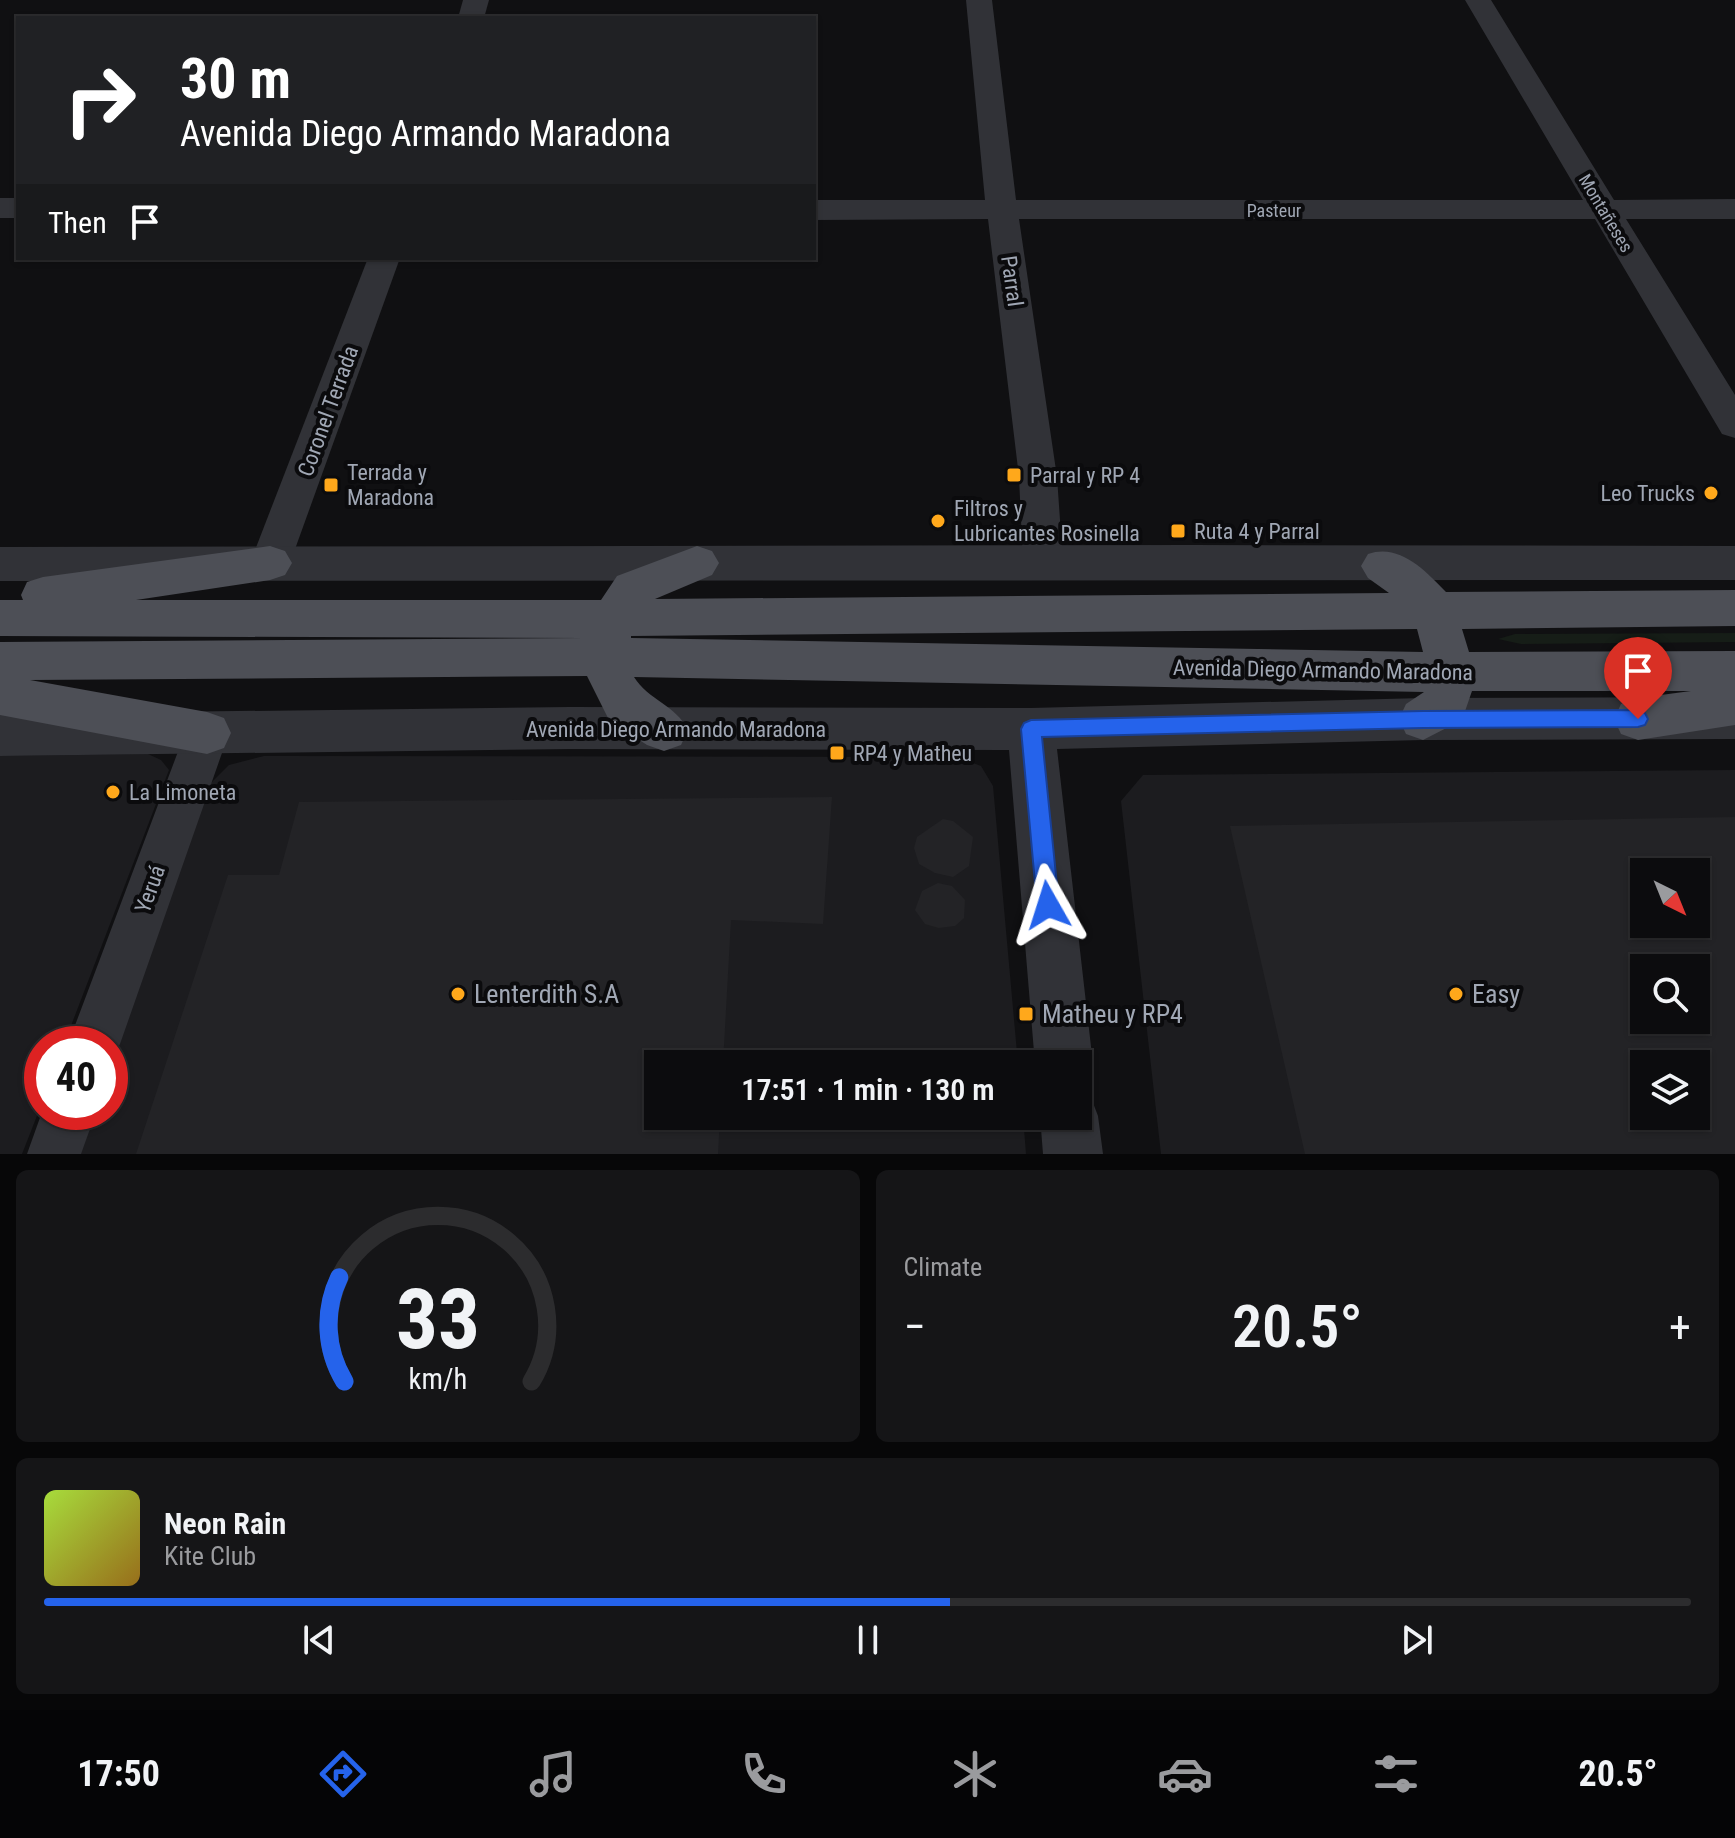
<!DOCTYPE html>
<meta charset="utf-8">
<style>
:root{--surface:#0c0c0e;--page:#151517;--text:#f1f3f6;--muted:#9a9b9e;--line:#2c2c2e;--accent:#2563eb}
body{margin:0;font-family:"Roboto Condensed",sans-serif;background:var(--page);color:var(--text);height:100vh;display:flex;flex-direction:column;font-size:30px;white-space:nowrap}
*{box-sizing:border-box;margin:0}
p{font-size:26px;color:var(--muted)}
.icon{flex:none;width:44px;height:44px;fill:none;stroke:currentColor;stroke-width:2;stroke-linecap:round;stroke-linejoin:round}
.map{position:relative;height:1154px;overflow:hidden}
.panel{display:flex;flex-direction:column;gap:16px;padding:16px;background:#070708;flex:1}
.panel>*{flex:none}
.banner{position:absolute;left:16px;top:16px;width:800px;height:244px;border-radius:0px;box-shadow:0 2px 6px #0004,0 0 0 2px var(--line);background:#202124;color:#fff;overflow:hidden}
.needle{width:52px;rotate:137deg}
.controls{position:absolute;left:1630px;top:858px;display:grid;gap:16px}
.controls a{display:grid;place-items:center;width:80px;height:80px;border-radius:0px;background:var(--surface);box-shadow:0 2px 6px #0004,0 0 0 2px var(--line);font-size:40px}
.speed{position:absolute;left:24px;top:1026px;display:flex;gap:16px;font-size:40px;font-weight:700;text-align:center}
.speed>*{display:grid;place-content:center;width:104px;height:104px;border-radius:50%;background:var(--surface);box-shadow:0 2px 6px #0004,0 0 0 2px var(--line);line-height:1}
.speed .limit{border:12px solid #d22;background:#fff;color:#111}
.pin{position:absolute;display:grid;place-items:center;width:68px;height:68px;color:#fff;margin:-82px -34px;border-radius:50% 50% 50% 0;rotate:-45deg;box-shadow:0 0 8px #0007}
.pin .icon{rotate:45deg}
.me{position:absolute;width:88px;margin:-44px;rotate:354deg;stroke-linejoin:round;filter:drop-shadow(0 0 6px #0008)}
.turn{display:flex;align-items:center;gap:28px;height:168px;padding:0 32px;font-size:36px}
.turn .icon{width:104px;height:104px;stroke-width:2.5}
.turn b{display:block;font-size:56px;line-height:68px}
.then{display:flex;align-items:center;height:76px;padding:0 32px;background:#0003;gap:16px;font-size:30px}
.big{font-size:60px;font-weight:600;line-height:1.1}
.panel .card{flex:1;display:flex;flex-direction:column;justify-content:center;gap:12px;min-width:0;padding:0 28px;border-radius:12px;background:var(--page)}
.panel .dial{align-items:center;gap:0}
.dial svg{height:208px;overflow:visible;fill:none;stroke:var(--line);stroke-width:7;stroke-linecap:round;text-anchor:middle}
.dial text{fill:var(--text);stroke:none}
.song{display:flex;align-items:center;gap:24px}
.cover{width:96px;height:96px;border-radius:12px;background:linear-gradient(135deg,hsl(80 70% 55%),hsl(40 70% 35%))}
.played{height:8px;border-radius:4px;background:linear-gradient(90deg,var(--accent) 55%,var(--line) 55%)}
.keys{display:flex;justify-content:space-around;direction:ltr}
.heat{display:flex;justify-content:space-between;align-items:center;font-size:44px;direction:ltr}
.panel .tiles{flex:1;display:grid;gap:16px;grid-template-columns:1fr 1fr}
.card:last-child{grid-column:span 2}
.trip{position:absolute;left:644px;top:1050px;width:448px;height:80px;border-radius:0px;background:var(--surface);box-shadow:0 2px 6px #0004,0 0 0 2px var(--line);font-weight:600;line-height:80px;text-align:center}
.menu{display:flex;height:128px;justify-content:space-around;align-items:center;background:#050506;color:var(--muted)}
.menu .icon{width:56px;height:56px}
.menu .on{color:var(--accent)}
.menu b{font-size:36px;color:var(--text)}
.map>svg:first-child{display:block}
</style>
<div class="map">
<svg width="1735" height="1154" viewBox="0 0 1735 1154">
<rect width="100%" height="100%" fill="#101012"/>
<!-- built -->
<g fill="#1c1c1f" fill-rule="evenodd">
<polygon points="148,754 161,760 169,770 64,1044 42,1044 42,1103 22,1154 0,1154 0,756"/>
<polygon points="264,756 957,757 981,766 993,786 1018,1064 658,1064 658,1116 1023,1116 1026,1154 78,1154 92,1112 110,1112 110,1059 199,795 229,765"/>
<path d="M1735,770V1154H1161L1121,801L1143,775ZM1644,872H1696V924H1644ZM1644,968H1696V1020H1644ZM1644,1064H1696V1116H1644Z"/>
</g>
<!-- green -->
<polygon fill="#161d17" points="1735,633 1735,642 1521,644 1498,639 1515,634"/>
<!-- building -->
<g fill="#232326" fill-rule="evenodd">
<polygon points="832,797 823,924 731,920 723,1064 658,1064 658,1116 720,1116 718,1154 136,1154 228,875 279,875 299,802"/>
<path d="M1735,817V1154H1305L1230,826ZM1644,872H1696V924H1644ZM1644,968H1696V1020H1644ZM1644,1064H1696V1116H1644Z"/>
<polygon points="943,819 953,821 973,837 969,866 953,877 935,873 919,864 914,848 917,837"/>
<polygon points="938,883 952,886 965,900 964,918 955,926 939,928 925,924 915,910 922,891"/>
</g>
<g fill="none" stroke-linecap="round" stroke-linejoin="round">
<!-- minor -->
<g fill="#313237" fill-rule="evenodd">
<polygon points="463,0 489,0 484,18 458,18"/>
<polygon points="966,0 992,0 1016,200 1583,200 1465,0 1491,0 1614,200 1735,199 1735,219 1626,219 1735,395 1735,438 1722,434 1595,219 1019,219 1057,477 1063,563 1057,574 1043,579 1029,574 1023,563 1019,477 988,219 814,220 814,200 985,200"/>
<rect x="0" y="198" width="18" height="20"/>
<polygon points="368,258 400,258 290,563 284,574 270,579 256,574 250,563"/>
<polygon points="207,714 222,719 229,733 120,1044 110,1063 110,1044 68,1044 185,733 192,719"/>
<polygon points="42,1112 96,1112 81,1154 27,1154"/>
</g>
<!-- tertiary -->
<g fill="#313237" fill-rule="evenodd">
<polygon points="1193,545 1735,546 1735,580 0,581 0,547"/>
<polygon points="1735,697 1735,739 1423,740 1057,749 1093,1064 1084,1084 1078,1087 1078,1064 1035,1064 1009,750 570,749 0,756 0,714 570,707 1031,708 1423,698"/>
<polygon points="1078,1090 1090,1095 1098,1116 1103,1154 1043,1154 1040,1116 1078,1116"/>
</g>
<!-- primary -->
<path fill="#4d4f56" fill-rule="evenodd" d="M270,546L285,551L292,563L285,575L270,580L136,600H601L617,576L697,546L712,551L719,563L712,575L655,599L1389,593L1368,578L1361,566L1368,554C1399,543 1425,570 1446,592L1735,590V626L1462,629L1469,652L1735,651V725L1638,740L1621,734L1614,719L1621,704L1638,698L1691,691H1472L1462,720L1423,740L1406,734L1399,719L1406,704L1424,692L634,677C648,700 676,705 688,730L681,745L664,751L647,745L609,720L587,676L30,680L207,712L224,718L231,733L224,748L207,754L0,715V642L585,638L0,636V600H23L21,595L27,582L43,577ZM1417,629L1423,652L631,638V636Z"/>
</g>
<!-- route -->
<polygon fill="#2563eb" stroke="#184099" stroke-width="2" points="1638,710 1645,713 1648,719 1645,725 1638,727 1423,728 1042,737 1059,905 1056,913 1048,916 1040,913 1037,905 1021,729 1024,723 1031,720 1423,711"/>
<!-- markers -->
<g fill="#ffa81b" stroke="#0b0b0d" stroke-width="3">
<rect x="1006" y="467" width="16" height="16" rx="4"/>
<rect x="323" y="477" width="16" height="16" rx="4"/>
<circle cx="1711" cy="493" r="8"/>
<circle cx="938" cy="521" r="8"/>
<rect x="1170" y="523" width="16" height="16" rx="4"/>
<rect x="829" y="745" width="16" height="16" rx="4"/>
<circle cx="113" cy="792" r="8"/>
<circle cx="458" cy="994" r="8"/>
<circle cx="1456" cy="994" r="8"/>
<rect x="1018" y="1006" width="16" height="16" rx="4"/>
</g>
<g text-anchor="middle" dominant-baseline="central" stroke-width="8" stroke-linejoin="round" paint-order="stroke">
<!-- far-street labels -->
<g font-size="18" fill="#a0a7b4" stroke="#0b0b0d">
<text x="1274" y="210">Pasteur</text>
<text transform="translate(1606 213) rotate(59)">Montañeses</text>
</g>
<!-- street labels -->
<g font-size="22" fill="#a0a7b4" stroke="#0b0b0d">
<text transform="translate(1012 281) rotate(82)">Parral</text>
<text transform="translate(328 411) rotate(-70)">Coronel Terrada</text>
<text transform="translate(1323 670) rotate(1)">Avenida Diego Armando Maradona</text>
<text x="676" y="729">Avenida Diego Armando Maradona</text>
<text transform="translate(150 889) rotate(-70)">Yeruá</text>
</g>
<!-- poi labels -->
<g font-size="22" fill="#a0a7b4" stroke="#0b0b0d" text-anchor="start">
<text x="347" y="472">Terrada y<tspan x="347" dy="25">Maradona</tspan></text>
<text x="1030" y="475">Parral y RP 4</text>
<text x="1695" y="493" text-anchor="end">Leo Trucks</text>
<text x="954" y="508">Filtros y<tspan x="954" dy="25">Lubricantes Rosinella</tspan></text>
<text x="1194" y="531">Ruta 4 y Parral</text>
<text x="853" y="753">RP4 y Matheu</text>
<text x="129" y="792">La Limoneta</text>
</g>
<!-- near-poi labels -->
<g font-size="26" fill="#a0a7b4" stroke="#0b0b0d" text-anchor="start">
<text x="474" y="994">Lenterdith S.A</text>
<text x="1472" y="994">Easy</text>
<text x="1042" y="1014">Matheu y RP4</text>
</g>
</g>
</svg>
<div class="controls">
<a><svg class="needle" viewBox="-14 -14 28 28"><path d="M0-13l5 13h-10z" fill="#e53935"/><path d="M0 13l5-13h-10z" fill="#9a9b9e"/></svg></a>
<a><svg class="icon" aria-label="search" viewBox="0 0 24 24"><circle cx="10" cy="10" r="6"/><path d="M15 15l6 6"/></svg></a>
<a><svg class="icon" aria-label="layers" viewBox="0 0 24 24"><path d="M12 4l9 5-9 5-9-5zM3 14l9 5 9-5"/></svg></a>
</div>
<div class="speed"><div class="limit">40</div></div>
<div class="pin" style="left:1638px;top:719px;background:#d93025"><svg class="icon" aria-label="arrive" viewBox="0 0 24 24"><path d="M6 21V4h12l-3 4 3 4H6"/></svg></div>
<svg class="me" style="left:1048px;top:905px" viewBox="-20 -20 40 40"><path d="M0-17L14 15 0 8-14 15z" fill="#2563eb" stroke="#fff" stroke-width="4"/></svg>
<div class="trip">17:51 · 1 min · 130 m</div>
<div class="banner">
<div class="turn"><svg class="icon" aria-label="right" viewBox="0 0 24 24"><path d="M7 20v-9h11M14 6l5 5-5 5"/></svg><div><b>30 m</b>Avenida Diego Armando Maradona</div></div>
<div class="then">Then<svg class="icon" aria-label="arrive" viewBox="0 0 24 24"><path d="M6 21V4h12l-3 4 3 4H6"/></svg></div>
</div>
</div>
<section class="panel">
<div class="tiles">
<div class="card dial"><svg viewBox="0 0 100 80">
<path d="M14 69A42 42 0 1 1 86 69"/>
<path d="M14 69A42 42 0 0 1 12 29" stroke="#2563eb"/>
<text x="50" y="56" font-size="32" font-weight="700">33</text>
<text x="50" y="72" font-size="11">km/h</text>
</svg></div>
<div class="card"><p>Climate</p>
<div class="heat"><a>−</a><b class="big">20.5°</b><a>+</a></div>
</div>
<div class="card">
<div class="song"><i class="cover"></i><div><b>Neon Rain</b><p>Kite Club</p></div></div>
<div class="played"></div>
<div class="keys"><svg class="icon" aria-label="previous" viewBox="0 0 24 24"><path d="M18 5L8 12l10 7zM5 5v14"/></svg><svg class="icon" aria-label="pause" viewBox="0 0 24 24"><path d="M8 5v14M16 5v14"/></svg><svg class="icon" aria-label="next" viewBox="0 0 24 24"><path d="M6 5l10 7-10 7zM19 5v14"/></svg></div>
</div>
</div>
</section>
<nav class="menu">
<b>17:50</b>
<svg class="icon on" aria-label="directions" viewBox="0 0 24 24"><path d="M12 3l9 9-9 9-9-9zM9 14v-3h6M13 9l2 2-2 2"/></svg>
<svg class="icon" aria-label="music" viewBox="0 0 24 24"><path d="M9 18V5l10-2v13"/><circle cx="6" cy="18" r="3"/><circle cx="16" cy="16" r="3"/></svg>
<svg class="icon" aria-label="phone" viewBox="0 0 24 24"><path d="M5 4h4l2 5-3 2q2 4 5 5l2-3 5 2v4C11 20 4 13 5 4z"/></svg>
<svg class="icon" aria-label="climate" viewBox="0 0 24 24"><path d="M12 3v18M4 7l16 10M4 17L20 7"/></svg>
<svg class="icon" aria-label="car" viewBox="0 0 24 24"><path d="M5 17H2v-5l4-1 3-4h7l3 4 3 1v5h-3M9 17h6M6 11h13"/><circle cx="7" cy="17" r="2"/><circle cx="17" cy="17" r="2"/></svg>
<svg class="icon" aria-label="filters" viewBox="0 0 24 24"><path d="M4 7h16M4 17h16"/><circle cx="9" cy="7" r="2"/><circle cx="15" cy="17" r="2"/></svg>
<b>20.5°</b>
</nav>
